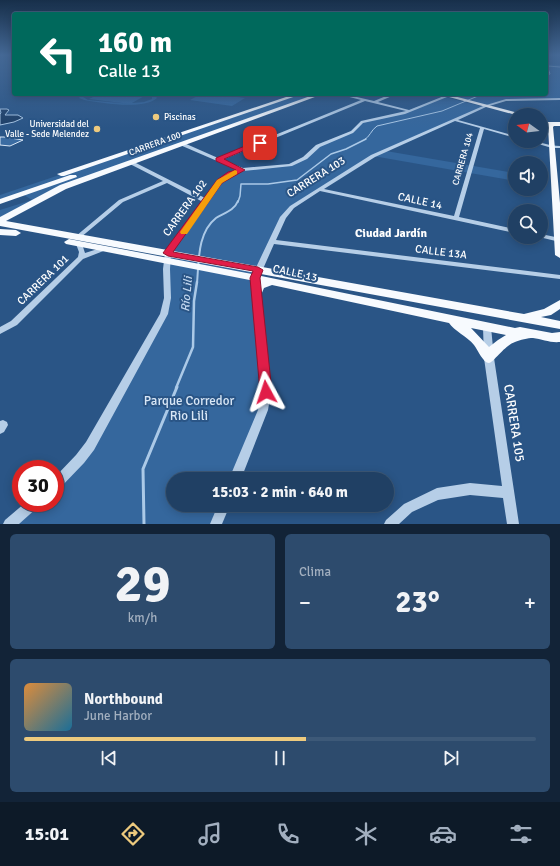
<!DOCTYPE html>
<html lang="es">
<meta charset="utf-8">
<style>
:root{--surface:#204064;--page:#2d4b6d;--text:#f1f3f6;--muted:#a2afbf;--line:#3d5978;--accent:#edca7e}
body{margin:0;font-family:Signika,sans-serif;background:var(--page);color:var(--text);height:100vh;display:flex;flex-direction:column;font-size:15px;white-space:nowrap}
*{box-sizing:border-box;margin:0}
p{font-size:13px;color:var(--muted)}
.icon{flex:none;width:22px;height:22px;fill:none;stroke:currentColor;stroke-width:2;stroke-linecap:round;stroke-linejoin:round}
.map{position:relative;height:524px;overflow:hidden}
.details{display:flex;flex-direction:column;gap:10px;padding:10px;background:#122337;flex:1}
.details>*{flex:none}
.hud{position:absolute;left:12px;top:12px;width:536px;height:84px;border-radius:4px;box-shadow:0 2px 10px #0003,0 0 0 1px var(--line);background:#00695c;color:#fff;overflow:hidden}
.needle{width:26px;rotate:285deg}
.controls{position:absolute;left:508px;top:108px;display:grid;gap:8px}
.controls a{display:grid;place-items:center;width:40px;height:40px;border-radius:50%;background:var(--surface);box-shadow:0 2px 10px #0003,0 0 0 1px var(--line);font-size:20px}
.speed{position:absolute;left:12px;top:460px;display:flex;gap:8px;font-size:20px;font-weight:700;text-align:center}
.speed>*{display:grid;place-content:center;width:52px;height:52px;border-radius:50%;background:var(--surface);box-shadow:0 2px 10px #0003,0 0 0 1px var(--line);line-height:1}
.speed .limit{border:6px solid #d22;background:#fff;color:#111}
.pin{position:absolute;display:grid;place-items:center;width:34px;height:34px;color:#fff;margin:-17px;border-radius:8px;box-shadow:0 2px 6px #0006}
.me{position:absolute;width:44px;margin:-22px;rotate:355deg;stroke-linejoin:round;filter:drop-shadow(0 0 3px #0008)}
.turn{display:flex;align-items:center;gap:14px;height:84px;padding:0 20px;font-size:18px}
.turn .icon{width:52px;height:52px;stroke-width:2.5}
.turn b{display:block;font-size:28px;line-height:34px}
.big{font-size:30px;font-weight:800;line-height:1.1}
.details .widget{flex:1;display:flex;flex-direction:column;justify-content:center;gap:6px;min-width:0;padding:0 14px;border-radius:6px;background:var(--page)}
.details .dial{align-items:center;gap:0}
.dial b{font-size:52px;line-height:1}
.song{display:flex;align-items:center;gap:12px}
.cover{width:48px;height:48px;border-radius:6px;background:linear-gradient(135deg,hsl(30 70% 55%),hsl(200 70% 35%))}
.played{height:4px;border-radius:2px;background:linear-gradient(90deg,var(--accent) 55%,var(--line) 55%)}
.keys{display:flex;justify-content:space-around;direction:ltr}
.heat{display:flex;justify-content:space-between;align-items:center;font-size:22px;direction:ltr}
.details .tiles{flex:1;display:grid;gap:10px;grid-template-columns:1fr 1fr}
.widget:last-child{grid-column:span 2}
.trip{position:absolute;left:166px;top:472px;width:228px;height:40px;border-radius:20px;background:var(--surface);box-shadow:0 2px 10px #0003,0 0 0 1px var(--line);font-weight:800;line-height:40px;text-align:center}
.dock{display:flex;height:64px;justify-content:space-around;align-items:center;background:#0d1a28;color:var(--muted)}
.dock .icon{width:28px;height:28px}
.dock .active{color:var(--accent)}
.dock b{font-size:18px;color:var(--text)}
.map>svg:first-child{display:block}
</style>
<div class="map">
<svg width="560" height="524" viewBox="0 0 560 524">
<rect width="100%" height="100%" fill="#2a5586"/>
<!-- green -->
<g fill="#35679d">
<polygon points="546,64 560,65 560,99 506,100 487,106 448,96 455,94 546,94"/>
<path d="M82,94H86L83,97L88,100L130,104L89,99L99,94L146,95L132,103H133L144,102L152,99V96L147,94H154L157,98C144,110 101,103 84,100L79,98Z"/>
<polygon points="201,94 216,94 245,98 232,106 190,100"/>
<polygon points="300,94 321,94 63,187 0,221 0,210 32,200 24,195 0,203 0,195"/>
<polygon points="445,97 484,107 386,151 515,173 515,181 373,156 292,207 283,217 258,270 266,392 235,479 173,479 173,505 224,505 216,524 9,524 34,503 55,503 55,485 80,460 164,314 168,253 220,182 242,170 283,167 298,162 318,146 346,135 362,122 396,115"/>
</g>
<!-- water -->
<polygon fill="#1e3f67" stroke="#abc9e7" points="0,109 7,109 9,110 5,115 18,115 23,118 14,122 0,125 0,114 1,113"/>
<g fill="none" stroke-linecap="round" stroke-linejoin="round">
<!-- stream-far4 -->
<g stroke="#abc9e7" stroke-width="1">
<polyline points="546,62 550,74 546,75"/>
<polyline points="548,66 560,67"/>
<path d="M364,140C370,137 371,130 377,126L442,111L478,96L522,94"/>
</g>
<!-- stream-far3 -->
<polyline stroke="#abc9e7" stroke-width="1.5" points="238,202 240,196 241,184 268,184 297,180 331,154 346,149 366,139"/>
<!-- stream-far2 -->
<path stroke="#abc9e7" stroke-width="2" d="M197,283C199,262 197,233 216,218C224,213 234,211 238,201"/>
<!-- stream-far1 -->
<polyline stroke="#abc9e7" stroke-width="2.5" points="176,388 193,347 194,301 197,282"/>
<!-- stream -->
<polyline stroke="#abc9e7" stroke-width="3" points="144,524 143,469 177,387"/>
</g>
<!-- building -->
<polygon fill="#3b6ca2" stroke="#d9e7f6" points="0,137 4,137 23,140 10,146 0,145"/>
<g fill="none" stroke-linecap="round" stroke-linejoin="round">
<!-- minor -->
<g fill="#b6cee7" fill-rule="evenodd">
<path d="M338,94H344L374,101L391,94L392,96L378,102L409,110L444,96L447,97L405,114L363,123L353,133L320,147L307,159L292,166L243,171L233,175L222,183L171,253L170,269L171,298L168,314L94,450L84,463L59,489L55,491V477L76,455L86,442L160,314L164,298L163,269L165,253L203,202L167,183L123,202L80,238H76L75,237L76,236L119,200L163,181L128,163V161H132L205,198C215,185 221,176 238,170L180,145V143H184L218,158L361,100ZM365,101L406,111L361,121L351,131L316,145L303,157L289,164L243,168L222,160Z"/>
<path d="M560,98V100L506,101L486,107L458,120L515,136V138L484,129L459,217L515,229V233L320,191L294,208L286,218L276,240L560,275V279L274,244L259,278L271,392L268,410L241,479H229L258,410L261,392L251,278L280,217L290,206L371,155L483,106L506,99ZM455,121L480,128L454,216L324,189L375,157Z"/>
<path d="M528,141C539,141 549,146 560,146V148H552Z"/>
<polygon points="541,234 560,238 560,242 539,237 541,237"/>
<polygon points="79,242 82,244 85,253 104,247 107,249 106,250 83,259 17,325 0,334 0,327 11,321 78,257 79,252 76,244"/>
<polygon points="487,324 490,325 491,327 494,358 519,524 507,524 503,498 470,495 438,500 412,512 399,524 384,524 386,520 404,504 437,488 470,483 502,486 484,358 483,327 484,325"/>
<polygon points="3,420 7,422 8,425 4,432 0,434 0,421"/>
<polygon points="25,503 40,503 38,507 19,524 3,524 5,520"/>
<polygon points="218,505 230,505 222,524 210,524"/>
</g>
<!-- major -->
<g fill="#f7fafe" fill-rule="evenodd">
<polygon points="295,94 302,94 64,176 61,176 57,174"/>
<polygon points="316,94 323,94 66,189 6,221 524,314 544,309 560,300 560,309 551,315 541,317 560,321 560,329 0,226 0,217 60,185"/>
<polygon points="438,94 446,94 526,115 516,115"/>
<polygon points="541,122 560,122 560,126 554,126 553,127 560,203 560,258 555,255 548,126 541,126"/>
<polygon points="70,175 76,175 77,177 0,204 0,199"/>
<polygon points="0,229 16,230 21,233 16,236 0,235"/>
<path d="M69,239L252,274L515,328L520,327L552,333L560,332V342C550,343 542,339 533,338C528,338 520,340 515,342C505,345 493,363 489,363C483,363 478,350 474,345C467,336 454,331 449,323L272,285L264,288L261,295H253L252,292L256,284L260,282L66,244L64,242ZM471,328L506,335L498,340L489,347Z"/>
</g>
</g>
<!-- sky -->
<linearGradient id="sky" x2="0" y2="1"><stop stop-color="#172f4a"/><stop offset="0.43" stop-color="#446895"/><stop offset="1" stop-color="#446895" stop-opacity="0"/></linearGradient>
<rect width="560" height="128" fill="url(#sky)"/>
<!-- route -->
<polygon fill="#e11d48" stroke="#92132f" points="257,141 262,143 224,159 245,170 222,183 173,252 258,267 263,270 260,278 272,392 271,396 266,398 262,396 260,392 250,278 253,271 168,256 163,253 217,180 228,172 236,170 216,161 216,158"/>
<!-- slow -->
<polygon fill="#f59e0b" points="235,170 237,171 237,174 222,183 187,234 181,234 180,232 217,180"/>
<!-- markers -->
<g fill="#edca7e" stroke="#2a5586" stroke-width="1.5">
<circle cx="156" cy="117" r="4"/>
<circle cx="97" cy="129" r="4"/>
</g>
<g text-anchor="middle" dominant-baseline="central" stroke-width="4" stroke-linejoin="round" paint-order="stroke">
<!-- far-poi labels -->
<g font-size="9" fill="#fff" stroke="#2a5586" text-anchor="start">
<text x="164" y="117">Piscinas</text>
<text x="89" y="124" text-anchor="end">Universidad del<tspan x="89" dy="10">Valle - Sede Melendez</tspan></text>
</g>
<!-- far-street labels -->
<g font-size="9" fill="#fff" stroke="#2a5586">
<text transform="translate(155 144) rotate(-20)">CARRERA 100</text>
<text transform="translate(463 159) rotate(-74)">CARRERA 104</text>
</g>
<!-- street labels -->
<g font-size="11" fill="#fff" stroke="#2a5586">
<text transform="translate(316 177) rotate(-32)">CARRERA 103</text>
<text transform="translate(420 201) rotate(12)">CALLE 14</text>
<text transform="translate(185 208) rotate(-54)">CARRERA 102</text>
<text transform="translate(441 252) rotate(7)">CALLE 13A</text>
<text transform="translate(295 273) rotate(12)">CALLE 13</text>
<text transform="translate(43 280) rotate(-44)">CARRERA 101</text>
</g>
<!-- neighbourhood labels -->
<g font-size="12" font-weight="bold" fill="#fff" stroke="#2a5586">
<text x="391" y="233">Ciudad Jardín</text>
</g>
<!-- water labels -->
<g font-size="12" font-style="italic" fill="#c2d7ef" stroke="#2a5586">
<text transform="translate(187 294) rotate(-85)">Río Lili</text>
</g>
<!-- near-park labels -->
<g font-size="13" fill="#d9e7f6" stroke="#2a5586">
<text x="189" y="401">Parque Corredor<tspan x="189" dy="15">Rio Lili</tspan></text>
</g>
<!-- near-street labels -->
<g font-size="13" fill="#fff" stroke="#2a5586">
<text transform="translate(514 423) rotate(81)">CARRERA 105</text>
</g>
</g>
</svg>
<div class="controls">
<a><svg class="needle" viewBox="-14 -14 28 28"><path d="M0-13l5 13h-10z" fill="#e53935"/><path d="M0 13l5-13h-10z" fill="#a2afbf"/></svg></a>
<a><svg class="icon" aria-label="sound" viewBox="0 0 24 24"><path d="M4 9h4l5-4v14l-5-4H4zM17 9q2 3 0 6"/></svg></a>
<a><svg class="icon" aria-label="search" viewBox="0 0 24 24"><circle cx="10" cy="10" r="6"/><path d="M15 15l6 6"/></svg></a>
</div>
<div class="speed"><div class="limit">30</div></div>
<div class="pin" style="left:260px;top:143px;background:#d93025"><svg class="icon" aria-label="arrive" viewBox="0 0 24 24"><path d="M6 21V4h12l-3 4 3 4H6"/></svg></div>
<svg class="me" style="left:266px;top:392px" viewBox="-20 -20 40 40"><path d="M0-17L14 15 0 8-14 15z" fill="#e11d48" stroke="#fff" stroke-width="4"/></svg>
<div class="trip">15:03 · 2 min · 640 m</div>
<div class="hud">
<div class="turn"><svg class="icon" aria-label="left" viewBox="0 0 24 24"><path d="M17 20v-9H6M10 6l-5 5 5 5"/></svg><div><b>160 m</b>Calle 13</div></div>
</div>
</div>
<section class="details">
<div class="tiles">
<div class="widget dial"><b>29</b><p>km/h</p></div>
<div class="widget"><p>Clima</p>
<div class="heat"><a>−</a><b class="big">23°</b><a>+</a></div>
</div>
<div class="widget">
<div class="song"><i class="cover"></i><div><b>Northbound</b><p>June Harbor</p></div></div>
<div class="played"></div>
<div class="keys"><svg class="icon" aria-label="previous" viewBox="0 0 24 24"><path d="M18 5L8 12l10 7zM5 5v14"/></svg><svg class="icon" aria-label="pause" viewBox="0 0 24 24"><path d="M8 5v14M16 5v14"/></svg><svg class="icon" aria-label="next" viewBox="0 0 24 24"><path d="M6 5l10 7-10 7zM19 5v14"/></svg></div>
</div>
</div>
</section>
<nav class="dock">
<b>15:01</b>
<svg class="icon active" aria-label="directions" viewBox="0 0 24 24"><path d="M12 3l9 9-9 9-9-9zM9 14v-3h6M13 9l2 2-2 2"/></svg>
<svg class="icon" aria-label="music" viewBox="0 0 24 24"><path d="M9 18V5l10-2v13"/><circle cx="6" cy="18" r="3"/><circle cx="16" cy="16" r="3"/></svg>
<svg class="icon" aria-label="phone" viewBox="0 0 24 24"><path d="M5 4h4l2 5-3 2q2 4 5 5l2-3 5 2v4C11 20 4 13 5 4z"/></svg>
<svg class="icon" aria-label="climate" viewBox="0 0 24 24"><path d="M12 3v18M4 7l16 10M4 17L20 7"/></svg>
<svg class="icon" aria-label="car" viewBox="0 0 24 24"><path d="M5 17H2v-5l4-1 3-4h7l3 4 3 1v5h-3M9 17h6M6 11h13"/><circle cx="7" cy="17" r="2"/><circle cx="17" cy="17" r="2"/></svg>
<svg class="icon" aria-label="filters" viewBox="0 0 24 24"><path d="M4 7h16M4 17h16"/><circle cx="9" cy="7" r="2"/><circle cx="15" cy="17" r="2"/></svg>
</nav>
